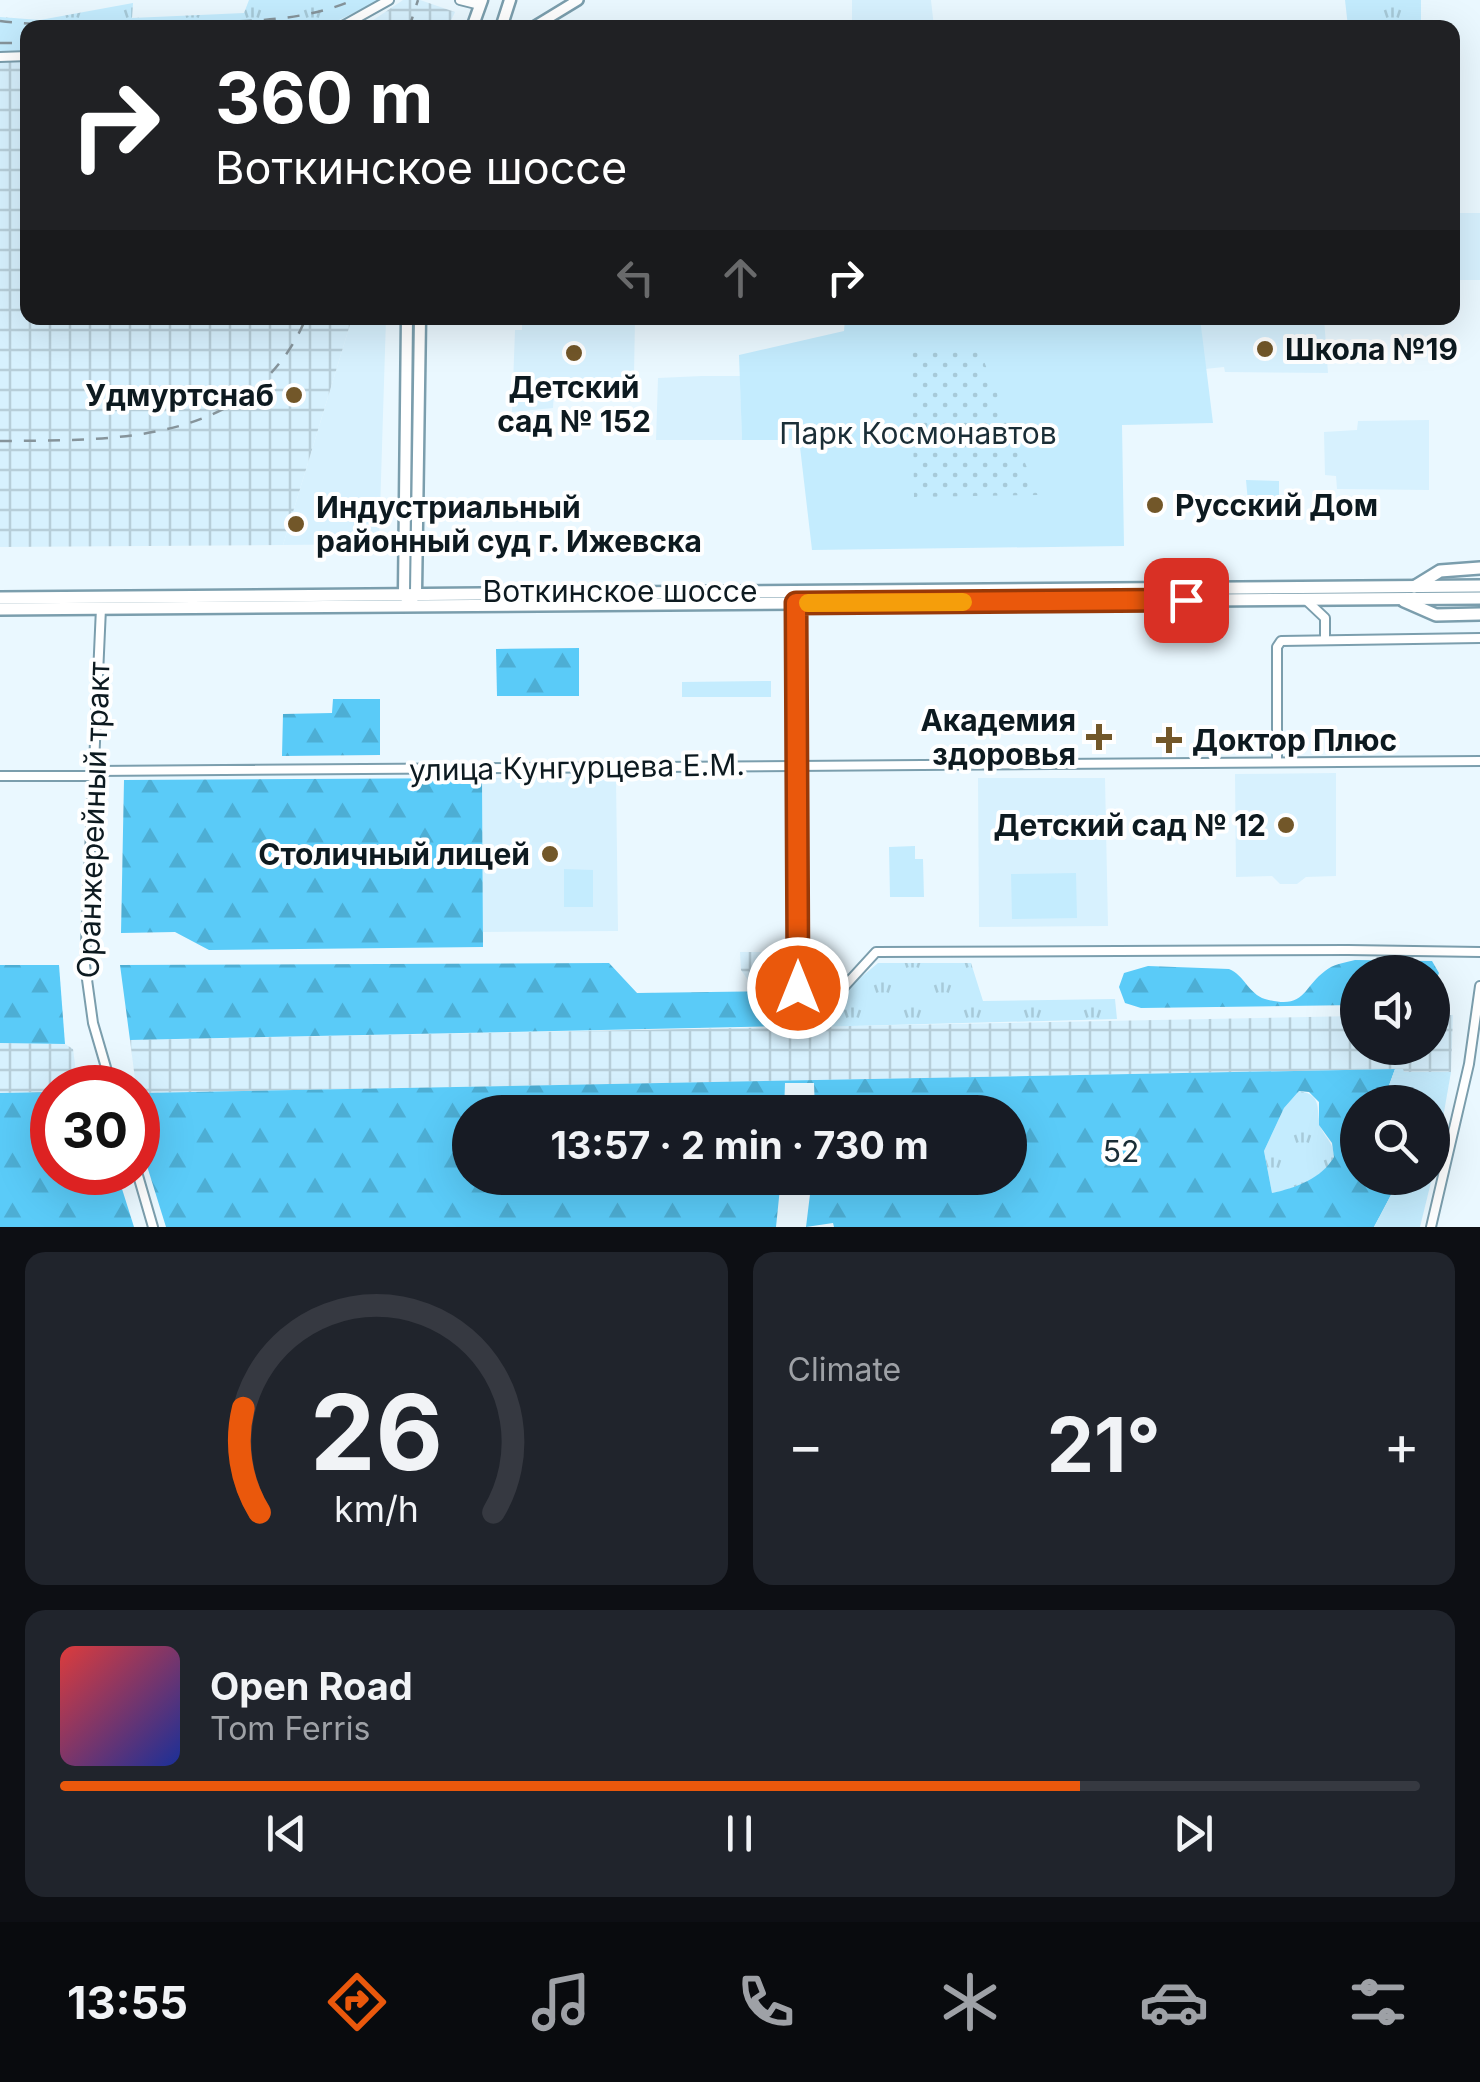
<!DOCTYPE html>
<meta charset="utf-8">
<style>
:root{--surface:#171b24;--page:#20242c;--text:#f1f3f6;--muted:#9ea1a6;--line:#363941;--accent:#ea580c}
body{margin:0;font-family:Inter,sans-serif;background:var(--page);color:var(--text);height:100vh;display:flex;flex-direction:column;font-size:38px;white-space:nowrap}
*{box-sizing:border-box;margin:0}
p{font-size:32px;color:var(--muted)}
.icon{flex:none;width:55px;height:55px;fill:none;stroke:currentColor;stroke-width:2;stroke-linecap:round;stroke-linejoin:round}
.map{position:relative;height:1227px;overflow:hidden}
.side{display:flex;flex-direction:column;gap:25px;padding:25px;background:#0d0f14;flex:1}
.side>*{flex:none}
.top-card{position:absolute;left:20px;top:20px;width:1440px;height:305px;border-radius:20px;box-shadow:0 10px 40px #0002;background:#202124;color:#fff;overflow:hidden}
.fabs{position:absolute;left:1340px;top:955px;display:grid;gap:20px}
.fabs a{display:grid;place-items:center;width:110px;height:110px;border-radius:50%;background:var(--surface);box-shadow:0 10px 40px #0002;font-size:50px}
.speed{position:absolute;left:30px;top:1065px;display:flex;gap:20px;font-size:50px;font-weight:700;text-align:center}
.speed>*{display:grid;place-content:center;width:130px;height:130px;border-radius:50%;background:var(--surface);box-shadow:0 10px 40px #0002;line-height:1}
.speed .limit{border:15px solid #d22;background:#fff;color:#111}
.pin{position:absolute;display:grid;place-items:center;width:85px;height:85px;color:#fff;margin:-42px;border-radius:20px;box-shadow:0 5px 15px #0006}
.me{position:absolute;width:110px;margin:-55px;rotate:0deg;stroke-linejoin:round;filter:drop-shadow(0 0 8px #0008)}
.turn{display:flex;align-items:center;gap:35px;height:210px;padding:0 30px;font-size:45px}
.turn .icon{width:130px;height:130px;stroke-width:2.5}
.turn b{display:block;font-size:70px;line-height:85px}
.lanes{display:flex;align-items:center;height:95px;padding:0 30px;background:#0003;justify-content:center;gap:50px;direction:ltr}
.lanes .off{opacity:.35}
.big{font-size:75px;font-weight:700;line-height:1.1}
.side .tile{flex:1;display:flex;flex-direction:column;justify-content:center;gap:15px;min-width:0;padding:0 35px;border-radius:20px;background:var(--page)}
.side .dial{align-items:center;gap:0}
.dial svg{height:260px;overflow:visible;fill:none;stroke:var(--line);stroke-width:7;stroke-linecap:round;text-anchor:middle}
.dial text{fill:var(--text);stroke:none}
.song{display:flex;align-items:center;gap:30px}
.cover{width:120px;height:120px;border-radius:15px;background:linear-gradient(135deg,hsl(0 70% 55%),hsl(230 70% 35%))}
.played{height:10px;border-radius:5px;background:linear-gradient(90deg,var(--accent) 75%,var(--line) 75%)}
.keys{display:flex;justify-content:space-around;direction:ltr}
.heat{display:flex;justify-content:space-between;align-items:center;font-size:55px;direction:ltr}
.side .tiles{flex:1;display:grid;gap:25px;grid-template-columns:1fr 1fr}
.tile:last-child{grid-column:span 2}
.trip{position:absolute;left:452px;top:1095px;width:575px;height:100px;border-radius:50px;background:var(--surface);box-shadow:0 10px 40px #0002;font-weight:700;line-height:100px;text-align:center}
.menu{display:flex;height:160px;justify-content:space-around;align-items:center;background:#090b0e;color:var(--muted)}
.menu .icon{width:70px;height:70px}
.menu .selected{color:var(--accent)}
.menu b{font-size:45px;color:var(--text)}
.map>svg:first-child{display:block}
</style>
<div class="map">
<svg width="1480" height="1227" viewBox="0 0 1480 1227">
<defs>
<pattern id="industrial-grid" width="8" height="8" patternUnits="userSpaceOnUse" patternTransform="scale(2.5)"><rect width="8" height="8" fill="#d7f1fe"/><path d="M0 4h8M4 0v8" fill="none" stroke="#b7ced9"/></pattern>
<pattern id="grass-tufts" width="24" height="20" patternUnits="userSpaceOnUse" patternTransform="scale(2.5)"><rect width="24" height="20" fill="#c4ecfe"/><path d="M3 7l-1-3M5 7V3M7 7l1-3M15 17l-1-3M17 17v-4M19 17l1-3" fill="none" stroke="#a7cad9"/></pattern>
<pattern id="forest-firs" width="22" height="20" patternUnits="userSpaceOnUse" patternTransform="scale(2.5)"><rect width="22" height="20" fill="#5acbf8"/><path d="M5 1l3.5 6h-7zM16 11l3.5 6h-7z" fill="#4daed4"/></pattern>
<pattern id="garden-dots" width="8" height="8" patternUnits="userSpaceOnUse" patternTransform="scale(2.5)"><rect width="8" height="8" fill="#c4ecfe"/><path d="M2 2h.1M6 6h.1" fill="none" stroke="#a7cad9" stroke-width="1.8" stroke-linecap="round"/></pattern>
</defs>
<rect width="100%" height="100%" fill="#eaf8ff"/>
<!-- built -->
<g fill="#d7f1fe">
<polygon points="852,0 931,0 934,27 852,27"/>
<polygon points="1453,213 1480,213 1480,280 1459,280 1459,263 1453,263"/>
<polygon points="352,318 386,318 379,544 283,545"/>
<polygon points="522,318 635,318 634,375 594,390 554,392 553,408 512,412 515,330 522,330"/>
<polygon points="1200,318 1324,318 1328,373 1225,372 1224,367 1205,369"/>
<polygon points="702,376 740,376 742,440 656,440 658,378"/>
<polygon points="1429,420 1429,490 1337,489 1336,476 1325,475 1324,432 1357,430 1358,421"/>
<polygon points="1336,773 1336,876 1306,877 1297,884 1280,884 1272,876 1236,877 1235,774"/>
<polygon points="616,777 618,931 483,932 482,778"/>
<polygon points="978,778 1105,778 1108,926 979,927"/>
</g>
<!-- industrial -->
<g fill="url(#industrial-grid)">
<polygon points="403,0 420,0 455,12 448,27 363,27"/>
<polygon points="0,55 27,56 28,318 352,318 283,545 0,547"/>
<polygon points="740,952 785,952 785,980 748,980 741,970"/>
<polygon points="1433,1015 1453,1015 1451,1072 1403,1072 1403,1069 1395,1069 141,1093 136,1087 130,1040 1357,1016 1358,1048 1432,1048"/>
<polygon points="0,1043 65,1044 73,1049 78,1087 52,1088 52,1092 0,1093"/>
</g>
<!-- grass -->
<g fill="url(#grass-tufts)">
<polygon points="249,0 380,0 325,27 28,28 27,51 0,51 0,17 40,20 133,3 132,18 244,13"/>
<polygon points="1345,0 1421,0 1421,27 1348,27"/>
<polygon points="878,963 971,963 983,1001 1115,999 1117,1019 814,1027 814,991 846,990"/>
<path d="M1299,1091C1324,1095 1315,1110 1321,1128C1326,1139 1334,1143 1334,1157C1322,1179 1295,1189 1272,1193L1264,1151L1284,1108Z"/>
</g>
<!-- forest -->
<g fill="url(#forest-firs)" fill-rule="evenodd">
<polygon points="579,648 579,696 497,696 496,649"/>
<polygon points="333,699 380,699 380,755 282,756 283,714 332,713"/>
<polygon points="482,778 483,947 209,950 175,932 121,933 124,780"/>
<path d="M1355,960L1432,961L1439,973L1433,988L1432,972H1358L1357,1005L1141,1008L1125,1003L1119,987L1124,973L1148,966L1229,969C1244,975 1249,994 1265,999C1306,1010 1302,988 1325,971C1333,964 1344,963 1355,960Z"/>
<polygon points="609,963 637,993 785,991 786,1026 130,1040 120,965"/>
<polygon points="0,965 59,965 65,1044 0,1043"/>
<path d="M1395,1069L1383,1102H1358V1178H1400L1374,1227H834L833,1223L806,1227L812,1178H1010V1112H815L814,1083H785L784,1112H470V1178H781L776,1227H166L138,1137V1095L141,1093ZM1299,1091L1309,1092L1319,1102V1125L1332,1143L1334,1157C1322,1178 1296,1188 1272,1193L1264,1151L1284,1108Z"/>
<polygon points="52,1092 52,1172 117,1173 134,1227 0,1227 0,1093"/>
</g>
<!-- park -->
<g fill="#c4ecfe">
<polygon points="845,318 1200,318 1213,423 1122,425 1124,546 812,550 800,447 796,446 795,440 742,440 739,355 844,331"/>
<polygon points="1246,480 1279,481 1279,510 1249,513"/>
<polygon points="771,681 771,697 682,697 682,682"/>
<polygon points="915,846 915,859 923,859 924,897 890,897 889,847"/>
<polygon points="564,869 593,870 593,907 564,907"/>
<polygon points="1076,873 1077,918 1012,919 1011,874"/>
<polygon points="1395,1069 1403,1069 1404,1072 1451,1072 1433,1175 1432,1102 1383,1102"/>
<polygon points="1400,1178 1432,1178 1420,1227 1374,1227"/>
</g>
<!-- garden -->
<polygon fill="url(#garden-dots)" points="912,349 979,349 1038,495 914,497"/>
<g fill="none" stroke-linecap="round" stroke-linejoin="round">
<!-- minor casing -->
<g stroke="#7b9ead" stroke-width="12">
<g id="minor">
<polyline points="460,0 480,5"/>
<polyline points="339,28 389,0"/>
<polyline points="0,57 28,56"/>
<polyline points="1307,601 1325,618 1325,639"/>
<polyline points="796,603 798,988 843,988 876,952 1348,950 1480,952"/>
<polyline points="101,608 85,965 93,1023 112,1088"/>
<polyline points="1277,762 1277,647 1281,641 1480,638"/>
<polyline points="94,771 1480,761"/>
<polyline points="0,776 94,776"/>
<polyline points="137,1172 153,1227"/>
<polyline points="1431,1227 1469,1064 1480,986"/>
</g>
</g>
<!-- tertiary casing -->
<g stroke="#7b9ead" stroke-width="14">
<polyline id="tertiary" points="532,28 578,0"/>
</g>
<!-- secondary casing -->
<g stroke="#7b9ead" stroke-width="15">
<g id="secondary">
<polyline points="472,28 482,0"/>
<polyline points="501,28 510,0"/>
<polyline points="407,318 404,593 407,600"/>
<polyline points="412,600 416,592 420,318"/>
</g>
</g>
<!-- primary casing -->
<g stroke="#7b9ead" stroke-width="16">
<g id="primary">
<polyline points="1414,587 1440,571 1480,568"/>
<polyline points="0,598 1480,586"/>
<polyline points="1404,601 1436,615 1480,614"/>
<polyline points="0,609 1480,598"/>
</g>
</g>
<!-- minor -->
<use href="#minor" stroke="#fff" stroke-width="8"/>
<!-- tertiary -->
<use href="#tertiary" stroke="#fff" stroke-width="9"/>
<!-- secondary -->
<use href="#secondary" stroke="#fff" stroke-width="10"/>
<!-- primary -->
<use href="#primary" stroke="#fff" stroke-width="11"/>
<!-- rail -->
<g stroke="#86949b" stroke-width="2.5" stroke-dasharray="12 12" stroke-linecap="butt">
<path d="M0,21C62,28 123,25 185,23C241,21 301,23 353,0"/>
<polyline points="409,28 418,0"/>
<polyline points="0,43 28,43"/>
<path d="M0,441C117,440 252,445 306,318"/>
</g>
</g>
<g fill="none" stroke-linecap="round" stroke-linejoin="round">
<!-- route casing -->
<g stroke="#983908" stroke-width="25">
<polyline id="route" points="798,988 796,603 1186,600"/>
</g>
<!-- route -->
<use href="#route" stroke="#ea580c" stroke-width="18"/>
<!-- slow -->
<polyline stroke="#f59e0b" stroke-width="18" points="808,603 963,602"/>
</g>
<!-- markers -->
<g fill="#725729" stroke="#fff" stroke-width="4">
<circle cx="1265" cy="349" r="10"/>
<circle cx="574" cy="353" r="10"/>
<circle cx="294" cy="395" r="10"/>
<circle cx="1155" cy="505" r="10"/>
<circle cx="296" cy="524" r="10"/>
<path d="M1094 722h10v10h10v10h-10v10h-10v-10h-10v-10h10z"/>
<path d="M1164 725h10v10h10v10h-10v10h-10v-10h-10v-10h10z"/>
<circle cx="1286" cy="825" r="10"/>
<circle cx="550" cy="854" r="10"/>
</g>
<g text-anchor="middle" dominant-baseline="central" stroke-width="8" stroke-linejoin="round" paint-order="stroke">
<!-- poi labels -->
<g font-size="30" font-weight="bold" fill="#0d1a20" stroke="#fff" text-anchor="start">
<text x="1285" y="349">Школа №19</text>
<text x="574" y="387" text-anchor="middle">Детский<tspan x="574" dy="34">сад № 152</tspan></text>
<text x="274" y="395" text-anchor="end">Удмуртснаб</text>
<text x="1175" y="505">Русский Дом</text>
<text x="316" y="507">Индустриальный<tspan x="316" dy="34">районный суд г. Ижевска</tspan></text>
<text x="1076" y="720" text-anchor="end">Академия<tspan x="1076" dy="34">здоровья</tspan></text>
<text x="1192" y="740">Доктор Плюс</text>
<text x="1266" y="825" text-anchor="end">Детский сад № 12</text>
<text x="530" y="854" text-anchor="end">Столичный лицей</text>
</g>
<!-- park labels -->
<g font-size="30" fill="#1a2e37" stroke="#fff">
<text x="918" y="433">Парк Космонавтов</text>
<text x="1121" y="1151">52</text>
</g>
<!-- street labels -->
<g font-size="30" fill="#0d1a20" stroke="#fff">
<text x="620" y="591">Воткинское шоссе</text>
<text transform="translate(577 767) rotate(-1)">улица Кунгурцева Е.М.</text>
<text transform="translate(93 820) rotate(-88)">Оранжерейный тракт</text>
</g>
</g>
</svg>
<div class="fabs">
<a><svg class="icon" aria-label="sound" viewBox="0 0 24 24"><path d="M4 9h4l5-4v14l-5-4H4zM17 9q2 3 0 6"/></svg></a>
<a><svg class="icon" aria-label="search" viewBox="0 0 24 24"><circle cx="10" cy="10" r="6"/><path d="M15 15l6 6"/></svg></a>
</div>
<div class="speed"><div class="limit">30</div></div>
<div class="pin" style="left:1186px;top:600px;background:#d93025"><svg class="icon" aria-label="arrive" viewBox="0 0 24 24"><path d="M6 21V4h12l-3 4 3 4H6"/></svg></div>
<svg class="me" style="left:798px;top:988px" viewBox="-20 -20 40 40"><circle r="17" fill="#ea580c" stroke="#fff" stroke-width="3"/><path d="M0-11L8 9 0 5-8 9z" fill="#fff"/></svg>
<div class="trip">13:57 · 2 min · 730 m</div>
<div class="top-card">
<div class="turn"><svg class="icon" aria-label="right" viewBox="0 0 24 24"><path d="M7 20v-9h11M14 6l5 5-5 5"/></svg><div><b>360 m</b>Воткинское шоссе</div></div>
<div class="lanes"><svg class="icon off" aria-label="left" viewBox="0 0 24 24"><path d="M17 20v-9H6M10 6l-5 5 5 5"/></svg><svg class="icon off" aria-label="ahead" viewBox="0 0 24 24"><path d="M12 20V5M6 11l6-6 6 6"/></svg><svg class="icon" aria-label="right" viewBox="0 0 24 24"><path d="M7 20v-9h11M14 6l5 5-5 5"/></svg></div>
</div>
</div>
<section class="side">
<div class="tiles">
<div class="tile dial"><svg viewBox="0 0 100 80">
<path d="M14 69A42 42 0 1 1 86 69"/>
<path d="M14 69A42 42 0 0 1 9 37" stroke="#ea580c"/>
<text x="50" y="56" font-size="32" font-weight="700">26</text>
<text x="50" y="72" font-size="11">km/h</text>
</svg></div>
<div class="tile"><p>Climate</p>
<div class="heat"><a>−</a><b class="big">21°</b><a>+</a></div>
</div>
<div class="tile">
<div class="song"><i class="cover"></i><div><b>Open Road</b><p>Tom Ferris</p></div></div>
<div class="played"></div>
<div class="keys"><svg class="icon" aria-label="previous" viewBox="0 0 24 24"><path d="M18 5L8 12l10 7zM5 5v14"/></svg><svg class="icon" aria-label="pause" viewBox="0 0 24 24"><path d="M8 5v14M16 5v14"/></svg><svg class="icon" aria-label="next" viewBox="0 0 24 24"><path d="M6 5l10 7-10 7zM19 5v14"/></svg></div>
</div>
</div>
</section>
<nav class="menu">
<b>13:55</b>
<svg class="icon selected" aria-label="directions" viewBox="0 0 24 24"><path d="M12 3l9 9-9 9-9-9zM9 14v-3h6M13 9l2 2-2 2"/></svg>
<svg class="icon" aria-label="music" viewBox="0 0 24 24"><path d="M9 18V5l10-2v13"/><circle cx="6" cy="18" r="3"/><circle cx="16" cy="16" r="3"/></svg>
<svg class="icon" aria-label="phone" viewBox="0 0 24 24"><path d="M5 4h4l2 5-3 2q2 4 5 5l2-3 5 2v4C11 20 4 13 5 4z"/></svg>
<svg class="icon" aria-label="climate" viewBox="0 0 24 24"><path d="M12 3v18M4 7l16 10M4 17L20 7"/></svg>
<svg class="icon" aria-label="car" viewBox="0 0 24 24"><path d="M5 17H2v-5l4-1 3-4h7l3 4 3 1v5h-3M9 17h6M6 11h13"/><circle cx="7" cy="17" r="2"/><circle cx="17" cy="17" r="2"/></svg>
<svg class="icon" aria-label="filters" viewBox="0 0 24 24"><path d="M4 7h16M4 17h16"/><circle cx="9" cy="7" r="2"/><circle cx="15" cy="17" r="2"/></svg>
</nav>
